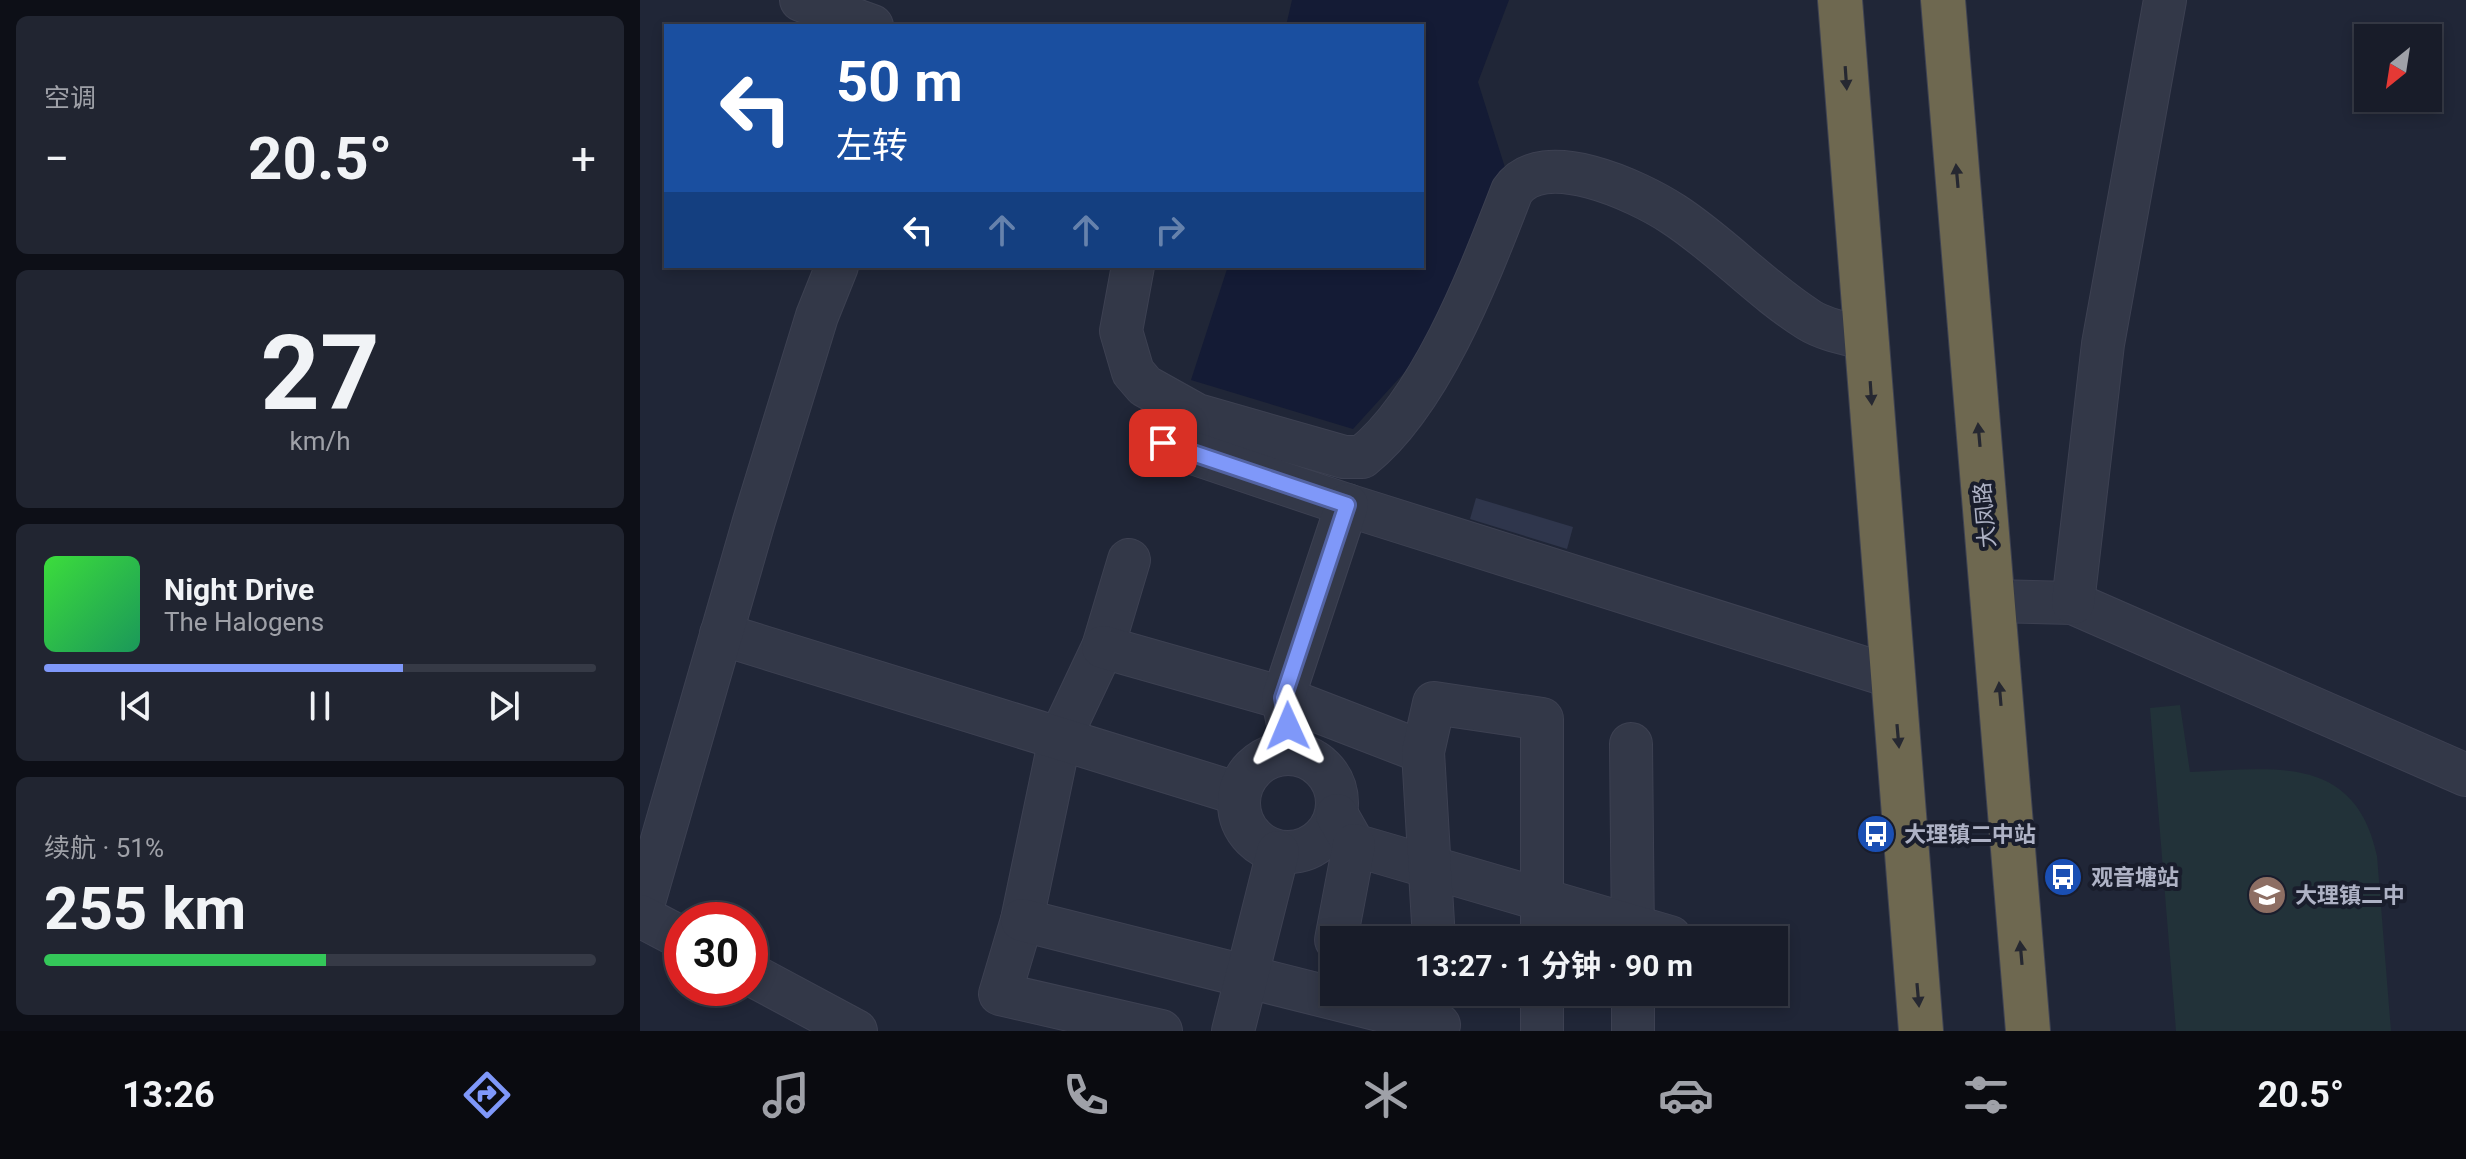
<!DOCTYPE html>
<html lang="zh">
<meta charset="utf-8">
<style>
:root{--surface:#181c29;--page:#212531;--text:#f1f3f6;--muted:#9fa1a8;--line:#363a46;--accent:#7f98f9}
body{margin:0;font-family:Roboto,"Noto Sans SC",sans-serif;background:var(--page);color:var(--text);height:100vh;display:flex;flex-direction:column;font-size:30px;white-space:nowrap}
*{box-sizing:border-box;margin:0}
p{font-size:26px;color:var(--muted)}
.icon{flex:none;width:44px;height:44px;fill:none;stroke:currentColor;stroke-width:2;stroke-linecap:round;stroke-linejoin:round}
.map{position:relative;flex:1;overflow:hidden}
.sheet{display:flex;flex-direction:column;gap:16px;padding:16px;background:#0d0f17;width:640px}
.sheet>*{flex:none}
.hud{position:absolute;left:24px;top:24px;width:760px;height:244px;border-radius:0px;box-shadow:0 4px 12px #0003,0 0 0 2px var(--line);background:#1a4fa0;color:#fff;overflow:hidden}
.needle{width:52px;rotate:210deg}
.tools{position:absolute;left:1714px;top:24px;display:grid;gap:16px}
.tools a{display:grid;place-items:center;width:88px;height:88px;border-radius:0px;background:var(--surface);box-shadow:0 4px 12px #0003,0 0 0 2px var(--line);font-size:40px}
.speed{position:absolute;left:24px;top:902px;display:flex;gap:16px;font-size:40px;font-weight:700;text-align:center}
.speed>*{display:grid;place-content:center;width:104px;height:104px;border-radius:50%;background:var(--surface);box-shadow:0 4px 12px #0003,0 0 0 2px var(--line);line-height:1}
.speed .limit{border:12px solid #d22;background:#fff;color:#111}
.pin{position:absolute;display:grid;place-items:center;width:68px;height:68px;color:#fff;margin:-34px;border-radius:16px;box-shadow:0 4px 12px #0006}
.me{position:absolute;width:88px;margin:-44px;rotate:359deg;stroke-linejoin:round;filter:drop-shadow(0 0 6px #0008)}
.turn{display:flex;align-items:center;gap:28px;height:168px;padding:0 40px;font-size:36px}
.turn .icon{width:104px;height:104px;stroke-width:2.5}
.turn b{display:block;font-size:56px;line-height:68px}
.lanes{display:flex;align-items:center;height:76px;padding:0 40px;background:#0003;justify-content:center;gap:40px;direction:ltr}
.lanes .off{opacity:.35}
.big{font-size:60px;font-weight:700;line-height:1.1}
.sheet .tile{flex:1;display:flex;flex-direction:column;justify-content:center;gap:12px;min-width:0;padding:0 28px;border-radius:12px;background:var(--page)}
.sheet .dial{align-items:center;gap:0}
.dial b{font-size:104px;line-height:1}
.song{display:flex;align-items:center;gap:24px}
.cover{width:96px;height:96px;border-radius:12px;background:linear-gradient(135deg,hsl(120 70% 55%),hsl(150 70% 35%))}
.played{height:8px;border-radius:4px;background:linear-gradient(90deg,var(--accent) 65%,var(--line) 65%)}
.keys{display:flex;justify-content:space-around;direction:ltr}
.heat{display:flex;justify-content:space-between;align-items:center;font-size:44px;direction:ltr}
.charge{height:12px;border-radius:6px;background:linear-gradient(90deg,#34c759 51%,var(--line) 0)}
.trip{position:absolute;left:680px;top:926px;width:468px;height:80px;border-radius:0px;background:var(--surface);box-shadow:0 4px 12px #0003,0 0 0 2px var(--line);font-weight:700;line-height:80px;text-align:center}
.tab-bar{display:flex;height:128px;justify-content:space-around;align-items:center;background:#0a0b10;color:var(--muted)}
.tab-bar .icon{width:56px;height:56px}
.tab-bar .on{color:var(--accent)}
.tab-bar b{font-size:36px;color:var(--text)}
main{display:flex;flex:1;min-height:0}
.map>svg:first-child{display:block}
</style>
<main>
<section class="sheet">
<div class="tile"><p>空调</p>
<div class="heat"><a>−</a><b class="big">20.5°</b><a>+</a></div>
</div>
<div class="tile dial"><b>27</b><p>km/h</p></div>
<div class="tile">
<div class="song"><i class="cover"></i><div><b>Night Drive</b><p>The Halogens</p></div></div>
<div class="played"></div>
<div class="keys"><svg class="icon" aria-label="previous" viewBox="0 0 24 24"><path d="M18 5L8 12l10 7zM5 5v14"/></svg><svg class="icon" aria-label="pause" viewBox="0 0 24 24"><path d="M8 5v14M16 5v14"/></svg><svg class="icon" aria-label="next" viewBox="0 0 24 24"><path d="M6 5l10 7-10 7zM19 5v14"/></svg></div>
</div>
<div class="tile"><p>续航 · 51%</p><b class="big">255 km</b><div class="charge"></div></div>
</section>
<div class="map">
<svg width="1826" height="1031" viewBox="0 0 1826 1031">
<rect width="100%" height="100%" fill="#202637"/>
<!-- green -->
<path fill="#223239" d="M1540,705L1550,772C1631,769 1715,752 1737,856L1751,1031H1536L1510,708Z"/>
<!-- water -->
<polygon fill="#141b35" points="652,0 869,0 838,82 868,177 814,318 713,429 551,380 588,266 782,266 782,26 646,26"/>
<!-- building -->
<polygon fill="#2f364c" points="836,498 933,527 927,549 830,519"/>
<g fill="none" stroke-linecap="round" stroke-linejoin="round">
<!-- minor casing -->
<g stroke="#3d4152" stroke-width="44">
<g id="minor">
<polyline points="161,0 232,26"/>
<path d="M493,266L481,331L493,372L505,386L557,415L704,457H722C792,401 840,273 872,191C902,146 998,191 1033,214C1081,245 1120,289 1169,320C1185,330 1208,334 1226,339"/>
<polyline points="523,443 707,505 1253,677"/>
<polyline points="489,560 463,647 420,738 382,920 360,994 521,1031"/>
<polyline points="1352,601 1433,603 1826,775"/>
<polyline points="1433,603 1463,344 1525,0"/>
<polyline points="81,634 599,794"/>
<polyline points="463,647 643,698 783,752"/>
<polyline points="648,725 643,698 707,505"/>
<polyline points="991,744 993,940"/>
<circle cx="648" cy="803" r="49"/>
<polyline points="697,815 714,845 1030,937"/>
<polyline points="0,916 114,521 177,316 197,266"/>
<polyline points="0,916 42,938"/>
<polyline points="382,920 799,1025"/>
<polyline points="696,940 714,845"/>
<polyline points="794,940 783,752 794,703 902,719 902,940"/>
<polyline points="110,974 216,1031"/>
<polyline points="993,992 993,1031"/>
<polyline points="593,1031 638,852"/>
<polyline points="902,1031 902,992"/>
</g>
</g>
<!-- highway casing -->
<g stroke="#3e4252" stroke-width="46">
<g id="highway">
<polyline points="1200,0 1281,1031"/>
<polyline points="1303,0 1388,1031"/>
</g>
</g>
<!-- minor -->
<use href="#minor" stroke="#333848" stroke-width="42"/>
<!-- highway -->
<use href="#highway" stroke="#6e6850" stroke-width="44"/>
</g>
<!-- one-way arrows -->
<defs><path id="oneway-solid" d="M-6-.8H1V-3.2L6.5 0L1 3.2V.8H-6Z" transform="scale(2)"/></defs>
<g fill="#262831">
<use href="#oneway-solid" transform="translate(1206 78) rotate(86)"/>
<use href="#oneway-solid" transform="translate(1317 176) rotate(-95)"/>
<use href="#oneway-solid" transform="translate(1231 393) rotate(86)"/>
<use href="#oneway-solid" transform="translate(1339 435) rotate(-95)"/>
<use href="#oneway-solid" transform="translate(1360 694) rotate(-95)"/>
<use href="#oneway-solid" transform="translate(1258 736) rotate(85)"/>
<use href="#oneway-solid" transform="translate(1381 953) rotate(-95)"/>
<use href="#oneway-solid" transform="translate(1278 995) rotate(85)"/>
</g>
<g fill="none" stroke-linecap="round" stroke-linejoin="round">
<!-- route casing -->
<g stroke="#5363a2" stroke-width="20">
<polyline id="route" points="523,443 707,505 643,698 648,726"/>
</g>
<!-- route -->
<use href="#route" stroke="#7f98f9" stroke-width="14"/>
</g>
<!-- icons -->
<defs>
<g id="bus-disc" transform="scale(2)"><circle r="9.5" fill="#1a4fb4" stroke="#191d2c"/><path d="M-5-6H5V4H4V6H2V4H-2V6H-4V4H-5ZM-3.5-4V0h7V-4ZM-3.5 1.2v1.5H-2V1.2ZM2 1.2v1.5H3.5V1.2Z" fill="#fff"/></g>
<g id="school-disc" transform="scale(2)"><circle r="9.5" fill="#8d6e63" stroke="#191d2c"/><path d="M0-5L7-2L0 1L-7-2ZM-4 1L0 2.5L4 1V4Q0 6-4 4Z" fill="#fff"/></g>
</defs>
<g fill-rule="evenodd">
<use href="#bus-disc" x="1236" y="834"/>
<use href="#bus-disc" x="1423" y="877"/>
<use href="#school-disc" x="1627" y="895"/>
</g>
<g text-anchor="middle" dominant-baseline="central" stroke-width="8" stroke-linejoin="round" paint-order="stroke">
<!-- street labels -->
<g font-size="22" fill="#aeb2c5" stroke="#191d2c">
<text transform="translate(1345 515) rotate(-95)">大凤路</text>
</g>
<!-- poi labels -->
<g font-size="22" font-weight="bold" fill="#aeb2c5" stroke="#191d2c" text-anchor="start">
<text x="1264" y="834">大理镇二中站</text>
<text x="1451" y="877">观音塘站</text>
<text x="1655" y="895">大理镇二中</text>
</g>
</g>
</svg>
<div class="tools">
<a><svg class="needle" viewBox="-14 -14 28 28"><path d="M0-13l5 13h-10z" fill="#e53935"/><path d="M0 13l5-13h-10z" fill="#9fa1a8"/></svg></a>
</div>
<div class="speed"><div class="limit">30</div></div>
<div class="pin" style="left:523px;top:443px;background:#d93025"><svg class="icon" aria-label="arrive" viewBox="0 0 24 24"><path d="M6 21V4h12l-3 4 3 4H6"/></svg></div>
<svg class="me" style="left:648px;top:726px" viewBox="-20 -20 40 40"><path d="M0-17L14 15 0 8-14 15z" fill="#7f98f9" stroke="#fff" stroke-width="4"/></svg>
<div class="trip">13:27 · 1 分钟 · 90 m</div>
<div class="hud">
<div class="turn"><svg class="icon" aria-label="left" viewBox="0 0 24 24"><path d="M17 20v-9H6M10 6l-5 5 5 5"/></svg><div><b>50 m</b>左转</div></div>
<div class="lanes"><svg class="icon" aria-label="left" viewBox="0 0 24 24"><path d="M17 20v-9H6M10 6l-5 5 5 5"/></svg><svg class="icon off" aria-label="ahead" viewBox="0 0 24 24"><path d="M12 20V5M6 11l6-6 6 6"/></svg><svg class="icon off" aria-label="ahead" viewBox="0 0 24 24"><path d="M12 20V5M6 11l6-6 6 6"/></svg><svg class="icon off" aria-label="right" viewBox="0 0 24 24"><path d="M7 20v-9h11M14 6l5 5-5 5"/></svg></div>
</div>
</div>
</main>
<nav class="tab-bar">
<b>13:26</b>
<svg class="icon on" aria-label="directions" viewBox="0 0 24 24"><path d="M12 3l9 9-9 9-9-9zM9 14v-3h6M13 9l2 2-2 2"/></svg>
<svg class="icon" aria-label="music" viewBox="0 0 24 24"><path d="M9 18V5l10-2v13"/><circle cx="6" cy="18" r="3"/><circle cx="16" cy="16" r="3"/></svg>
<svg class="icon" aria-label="phone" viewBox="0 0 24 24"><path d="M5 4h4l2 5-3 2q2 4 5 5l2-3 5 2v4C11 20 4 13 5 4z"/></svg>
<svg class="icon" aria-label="climate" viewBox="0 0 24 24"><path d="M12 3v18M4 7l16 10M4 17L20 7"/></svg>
<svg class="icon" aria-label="car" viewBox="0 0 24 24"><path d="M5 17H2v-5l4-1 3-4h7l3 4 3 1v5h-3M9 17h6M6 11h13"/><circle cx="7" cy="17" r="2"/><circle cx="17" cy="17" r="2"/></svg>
<svg class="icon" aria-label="filters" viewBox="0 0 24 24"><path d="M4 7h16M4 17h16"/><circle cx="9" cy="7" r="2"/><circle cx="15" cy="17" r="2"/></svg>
<b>20.5°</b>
</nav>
